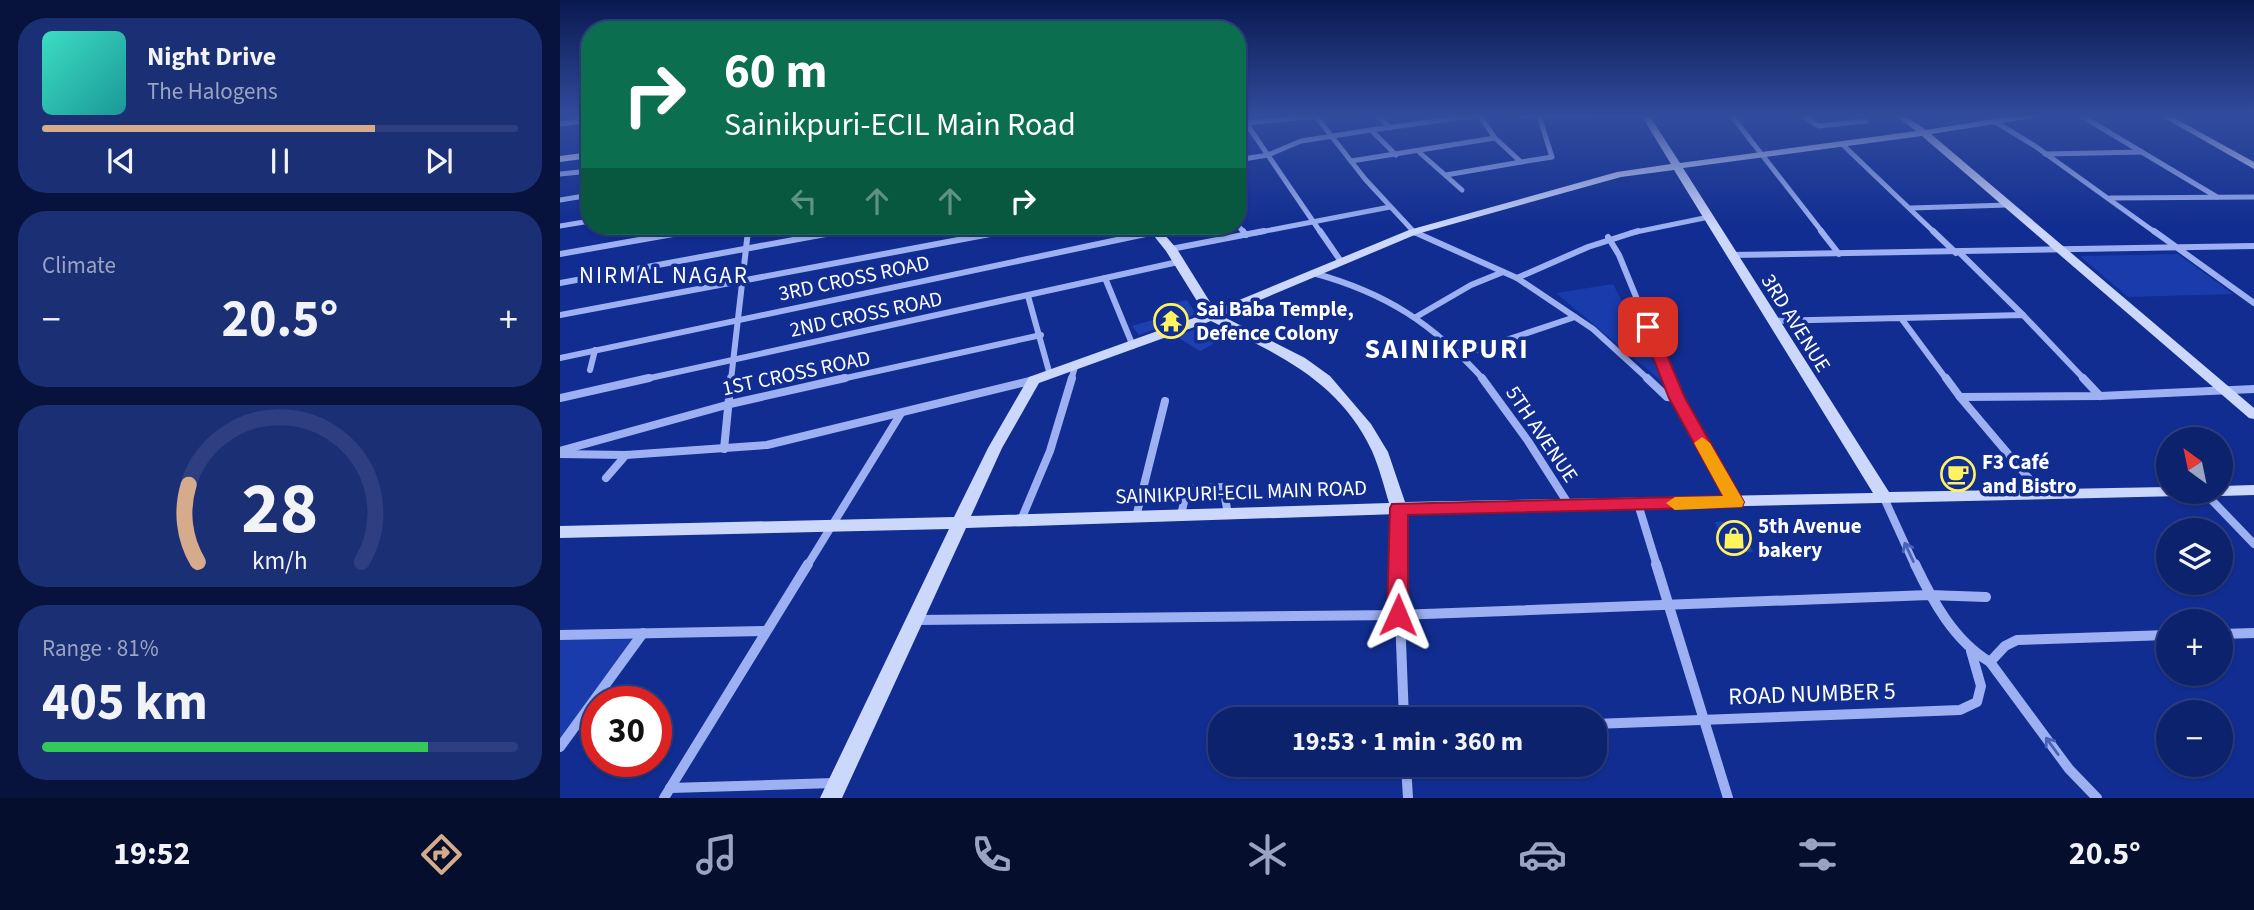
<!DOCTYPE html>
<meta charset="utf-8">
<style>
:root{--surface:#0d226d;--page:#1b2f75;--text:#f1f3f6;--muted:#9aa4c2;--line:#2d3f80;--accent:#d6ab8b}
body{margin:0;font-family:"Source Sans 3",sans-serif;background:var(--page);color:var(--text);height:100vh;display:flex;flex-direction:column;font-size:26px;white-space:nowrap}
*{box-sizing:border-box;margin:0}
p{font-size:23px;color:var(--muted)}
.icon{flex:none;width:38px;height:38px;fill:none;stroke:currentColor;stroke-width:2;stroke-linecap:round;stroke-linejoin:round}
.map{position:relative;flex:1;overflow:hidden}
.side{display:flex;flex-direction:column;gap:18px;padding:18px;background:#07133c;width:560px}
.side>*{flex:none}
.guide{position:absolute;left:21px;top:21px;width:665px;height:214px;border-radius:28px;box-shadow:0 2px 5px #0004,0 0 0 2px var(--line);background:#0b6e4f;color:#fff;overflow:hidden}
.needle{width:46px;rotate:327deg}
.fabs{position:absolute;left:1596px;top:427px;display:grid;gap:14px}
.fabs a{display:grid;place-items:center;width:77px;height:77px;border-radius:50%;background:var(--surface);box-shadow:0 2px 5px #0004,0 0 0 2px var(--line);font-size:35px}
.speed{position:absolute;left:21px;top:686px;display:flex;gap:14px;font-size:35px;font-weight:700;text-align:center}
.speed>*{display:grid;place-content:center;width:91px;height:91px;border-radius:50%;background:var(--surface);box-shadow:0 2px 5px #0004,0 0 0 2px var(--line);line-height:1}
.speed .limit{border:10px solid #d22;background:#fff;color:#111}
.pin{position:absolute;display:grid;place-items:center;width:60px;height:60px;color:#fff;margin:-30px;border-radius:14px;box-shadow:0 4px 10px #0006}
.me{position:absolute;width:77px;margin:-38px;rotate:1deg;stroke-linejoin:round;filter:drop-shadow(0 0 5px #0008)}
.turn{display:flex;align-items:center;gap:24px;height:147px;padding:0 28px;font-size:32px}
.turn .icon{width:91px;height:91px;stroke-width:2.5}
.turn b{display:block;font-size:49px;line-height:60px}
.lanes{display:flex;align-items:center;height:66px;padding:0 28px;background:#0003;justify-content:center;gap:35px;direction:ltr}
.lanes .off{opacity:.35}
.big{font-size:52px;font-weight:700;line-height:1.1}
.side .widget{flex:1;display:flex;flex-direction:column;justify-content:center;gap:10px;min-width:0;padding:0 24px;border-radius:28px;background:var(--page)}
.side .dial{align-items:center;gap:0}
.dial svg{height:182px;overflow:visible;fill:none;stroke:var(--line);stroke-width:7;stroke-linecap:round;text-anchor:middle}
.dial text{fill:var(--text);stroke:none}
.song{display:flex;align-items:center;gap:21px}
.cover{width:84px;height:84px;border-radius:10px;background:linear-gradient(135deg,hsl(170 70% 55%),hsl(180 70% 35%))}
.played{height:7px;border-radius:4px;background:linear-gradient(90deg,var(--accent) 70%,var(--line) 70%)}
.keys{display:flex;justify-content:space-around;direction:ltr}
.heat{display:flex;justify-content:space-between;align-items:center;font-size:38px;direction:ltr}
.charge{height:10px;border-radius:5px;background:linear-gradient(90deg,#34c759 81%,var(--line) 0)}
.trip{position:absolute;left:648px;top:707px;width:399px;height:70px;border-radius:28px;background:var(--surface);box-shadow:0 2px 5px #0004,0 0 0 2px var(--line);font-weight:700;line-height:70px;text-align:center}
.tab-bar{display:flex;height:112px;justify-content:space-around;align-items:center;background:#050e2c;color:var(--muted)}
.tab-bar .icon{width:49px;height:49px}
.tab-bar .active{color:var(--accent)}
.tab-bar b{font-size:32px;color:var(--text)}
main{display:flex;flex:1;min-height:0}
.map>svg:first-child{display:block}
</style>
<main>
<section class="side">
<div class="widget">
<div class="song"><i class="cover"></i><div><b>Night Drive</b><p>The Halogens</p></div></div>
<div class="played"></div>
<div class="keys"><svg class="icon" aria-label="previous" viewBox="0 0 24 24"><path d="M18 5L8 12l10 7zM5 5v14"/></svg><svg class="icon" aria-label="pause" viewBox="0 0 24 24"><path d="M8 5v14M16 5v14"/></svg><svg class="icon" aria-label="next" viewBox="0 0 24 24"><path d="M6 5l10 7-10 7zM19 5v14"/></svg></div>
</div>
<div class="widget"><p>Climate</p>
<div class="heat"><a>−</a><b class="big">20.5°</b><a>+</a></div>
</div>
<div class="widget dial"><svg viewBox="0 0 100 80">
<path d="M14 69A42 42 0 1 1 86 69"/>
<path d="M14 69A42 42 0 0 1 10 35" stroke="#d6ab8b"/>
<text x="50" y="56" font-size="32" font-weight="700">28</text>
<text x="50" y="72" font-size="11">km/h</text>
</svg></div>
<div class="widget"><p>Range · 81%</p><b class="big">405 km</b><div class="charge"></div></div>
</section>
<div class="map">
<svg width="1694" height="798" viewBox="0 0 1694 798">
<rect width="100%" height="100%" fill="#112d91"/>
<!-- green -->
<g fill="#193bac">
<polygon points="1618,254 1673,294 1568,297 1520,256"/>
<polygon points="1053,284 1105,384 996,293"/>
<polygon points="83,633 0,744 0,635"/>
</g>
<!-- building -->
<g fill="#1f40b1">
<polygon points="627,300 636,314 579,335 572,326 603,317 600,306"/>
<polygon points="644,326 647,331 654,327 667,336 640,351 616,336"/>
<polygon points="1179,521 1193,552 1168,553 1155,522"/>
</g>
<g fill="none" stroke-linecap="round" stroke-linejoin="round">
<!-- street-far3 -->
<g stroke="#9db1f2" stroke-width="5">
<polyline points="755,115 805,179 855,233"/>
<polyline points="817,115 830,128"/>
<polyline points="919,115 935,138"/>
<polyline points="1171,115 1263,233"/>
<polyline points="1241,115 1259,126 1306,121"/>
<polyline points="1520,115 1657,197"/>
<polyline points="962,116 1085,115"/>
<polyline points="1434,121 1475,146 1596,233"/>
<polyline points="686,123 761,233"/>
<polyline points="0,124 30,120"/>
<polyline points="677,124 756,116"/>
<polyline points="811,130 919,115"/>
<polyline points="1283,145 1375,233"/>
<polyline points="859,152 902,190"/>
<polyline points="1485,154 1582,152"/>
<polyline points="677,160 708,155 741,141 811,130 836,155"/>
<polyline points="791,161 935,138 961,162 886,175"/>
<polyline points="961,162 992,157 979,116"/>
<polyline points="0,174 30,171"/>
<polyline points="1550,198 1694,197"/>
<polyline points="0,200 30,195"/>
<polyline points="1351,208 1448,205"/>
<polyline points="677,224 684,233"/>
<polyline points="0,226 30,221"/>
<polyline points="120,233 159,226"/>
<polyline points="188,233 189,226"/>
<polyline points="273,233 310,226"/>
<polyline points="436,233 473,226"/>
<polyline points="591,233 595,232"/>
<polyline points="695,233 830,207"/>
<polyline points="1071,233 1149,217"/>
</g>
<!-- street-far2 -->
<g stroke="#9db1f2" stroke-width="6">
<polyline points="683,231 686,235"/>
<polyline points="760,231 780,260"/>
<polyline points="852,231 957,278 1033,329 1089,380"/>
<polyline points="1261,231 1279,254"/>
<polyline points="1373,231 1396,253"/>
<polyline points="1594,231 1694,303"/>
<polyline points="1048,237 1059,255 1110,380"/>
<polyline points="611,249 704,231"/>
<polyline points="1400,253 1463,315"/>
<polyline points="0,254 130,231"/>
<polyline points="1171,255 1694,246"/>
<path d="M753,273C827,293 873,324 924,380"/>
<polyline points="545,278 573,346"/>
<polyline points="957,278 1028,247 1078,231"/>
<polyline points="0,283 282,231"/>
<polyline points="468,296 490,375"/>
<polyline points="0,315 446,231"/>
<polyline points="856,317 911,285 943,272"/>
<polyline points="1341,318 1463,315 1525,380"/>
<polyline points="1212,321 1341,318 1387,380"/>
<polyline points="901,355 1015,317"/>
<polyline points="0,358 595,232"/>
<polyline points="30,370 35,350"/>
<polyline points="81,380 618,262"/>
<polyline points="171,380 188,231"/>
<polyline points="277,380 481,335"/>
<polyline points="511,380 515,367"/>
</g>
<!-- street-far1 -->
<g stroke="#9db1f2" stroke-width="8">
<polyline points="922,378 968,441 1009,505"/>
<polyline points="1087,378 1107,397 1117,398"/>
<polyline points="1109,378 1175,501"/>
<polyline points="1386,378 1400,397 1540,396 1694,389"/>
<polyline points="1523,378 1540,396"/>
<polyline points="1400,397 1483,495"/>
<polyline points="0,398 89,378"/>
<polyline points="164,449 171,378"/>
<polyline points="0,451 170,404 285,378"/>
<polyline points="0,454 66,455 207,445 474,380"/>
<polyline points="46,478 66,455"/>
<polyline points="1644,492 1694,544"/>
<polyline points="1324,498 1355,566"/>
<polyline points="1078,504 1097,566"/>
<polyline points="621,515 627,489 663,487 668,514"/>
<polyline points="576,517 605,401"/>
<polyline points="461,520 490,451 512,378"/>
<polyline points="247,566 340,415"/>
<polyline points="838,566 839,508"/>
</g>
<!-- street -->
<g stroke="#9db1f2" stroke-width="10">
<polyline points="838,564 844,719"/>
<polyline points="1096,564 1168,798"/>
<path d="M1355,564C1372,600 1394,641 1430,662L1509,769L1537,798"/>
<polyline points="357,620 838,615 1369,595 1426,597"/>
<polyline points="1661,634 1694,633"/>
<polyline points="0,635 205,631"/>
<polyline points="1430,662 1445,646 1457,640 1608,635"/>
<polyline points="1034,724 1400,710 1417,702 1421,686 1411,651"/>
<polyline points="0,747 83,633"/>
<polyline points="846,765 848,798"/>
<polyline points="110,788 274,783"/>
<polyline points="104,798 248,564"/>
</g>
<!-- secondary -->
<g fill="#ccd7fc" fill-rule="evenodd">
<path d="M1081,115H1089L1120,163L1356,131L1335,115H1344L1366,130L1458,115H1477L1473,118L1371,134L1694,408V419L1689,418L1362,136L1123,168L1329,492L1608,487V492H1623L1621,496L839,514L406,528L282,798H260L389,529L0,538V526L394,517L428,448L469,377L645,314L606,251L586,226H597L617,249L655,310L849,230L1057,172L1111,164ZM1114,170L1313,493L845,502L828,452L811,424L770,376L745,358L662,316L857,234L1061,177ZM651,321C717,354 779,380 812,451C819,467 824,486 829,503L411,516L442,448L479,383Z"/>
<polygon points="1599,115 1609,115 1694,162 1694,169"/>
<polygon points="30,152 30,158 0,162 0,156"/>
<polygon points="1694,485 1694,495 1661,496 1654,492 1661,492 1661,486"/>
</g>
</g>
<!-- one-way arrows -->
<defs><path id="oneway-shaft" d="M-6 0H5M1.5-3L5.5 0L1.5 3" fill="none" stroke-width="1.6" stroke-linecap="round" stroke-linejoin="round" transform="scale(1.75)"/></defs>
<g stroke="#4962b8">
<use href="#oneway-shaft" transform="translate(1349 552) rotate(-115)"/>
<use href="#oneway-shaft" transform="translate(1492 746) rotate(-126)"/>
</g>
<!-- sky -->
<linearGradient id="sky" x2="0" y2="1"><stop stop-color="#091950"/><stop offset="0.51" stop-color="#324c9d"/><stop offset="1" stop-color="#324c9d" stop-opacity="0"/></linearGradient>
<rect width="1694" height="227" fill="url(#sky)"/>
<!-- route -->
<polygon fill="#e11d48" stroke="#92132f" stroke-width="2" points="1088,322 1095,327 1125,398 1184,502 1182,507 848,515 848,615 845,621 830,621 827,615 830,508 832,504 1163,496 1109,398 1081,327"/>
<!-- slow -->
<polygon fill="#f59e0b" points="1142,437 1150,443 1184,502 1182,507 1115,510 1106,503 1115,497 1163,496 1134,443"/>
<!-- icons -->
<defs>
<g id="temple-ring" transform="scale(1.75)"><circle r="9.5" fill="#112d91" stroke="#fff45f" stroke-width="1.5"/><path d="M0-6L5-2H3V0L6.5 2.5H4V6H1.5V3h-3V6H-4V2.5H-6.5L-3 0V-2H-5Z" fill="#fff45f"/></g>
<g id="cafe-ring" transform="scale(1.75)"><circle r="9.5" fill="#112d91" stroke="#fff45f" stroke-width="1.5"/><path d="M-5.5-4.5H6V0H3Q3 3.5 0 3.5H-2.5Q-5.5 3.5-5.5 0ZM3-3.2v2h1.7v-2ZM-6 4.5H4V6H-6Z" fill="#fff45f"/></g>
<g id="shop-ring" transform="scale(1.75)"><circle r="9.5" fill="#112d91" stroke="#fff45f" stroke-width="1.5"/><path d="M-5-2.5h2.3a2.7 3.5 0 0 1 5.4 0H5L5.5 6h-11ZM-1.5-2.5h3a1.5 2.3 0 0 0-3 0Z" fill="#fff45f"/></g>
</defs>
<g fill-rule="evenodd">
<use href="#temple-ring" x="611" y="321"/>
<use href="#cafe-ring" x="1398" y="474"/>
<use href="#shop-ring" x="1174" y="538"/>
</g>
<g text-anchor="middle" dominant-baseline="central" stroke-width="7" stroke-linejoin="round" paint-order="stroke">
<!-- street labels -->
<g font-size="21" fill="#fff" stroke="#112d91">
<text transform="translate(294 278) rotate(-12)">3RD CROSS ROAD</text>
<text transform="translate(306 314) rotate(-12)">2ND CROSS ROAD</text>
<text transform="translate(1236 323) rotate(58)">3RD AVENUE</text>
<text transform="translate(236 373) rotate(-12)">1ST CROSS ROAD</text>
<text transform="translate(982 434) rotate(56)">5TH AVENUE</text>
<text transform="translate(681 492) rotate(-2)">SAINIKPURI-ECIL MAIN ROAD</text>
</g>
<!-- poi labels -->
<g font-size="21" font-weight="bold" fill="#fff" stroke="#112d91" text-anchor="start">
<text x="636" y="309">Sai Baba Temple,<tspan x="636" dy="24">Defence Colony</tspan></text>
<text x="1422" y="462">F3 Café<tspan x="1422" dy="24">and Bistro</tspan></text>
<text x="1198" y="526">5th Avenue<tspan x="1198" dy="24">bakery</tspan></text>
</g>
<!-- neighbourhood labels -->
<g font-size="23" letter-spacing="2" fill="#fff" stroke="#112d91">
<text x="104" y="275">NIRMAL NAGAR</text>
</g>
<!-- near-street labels -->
<g font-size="24" fill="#fff" stroke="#112d91">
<text transform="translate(1252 694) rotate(-2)">ROAD NUMBER 5</text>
</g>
<!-- district labels -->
<g font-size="28" font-weight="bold" letter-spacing="2" fill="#fff" stroke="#112d91">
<text x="887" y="349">SAINIKPURI</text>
</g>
</g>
</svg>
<div class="fabs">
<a><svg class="needle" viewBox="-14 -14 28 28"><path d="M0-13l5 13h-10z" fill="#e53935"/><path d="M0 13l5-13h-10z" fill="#9aa4c2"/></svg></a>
<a><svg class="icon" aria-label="layers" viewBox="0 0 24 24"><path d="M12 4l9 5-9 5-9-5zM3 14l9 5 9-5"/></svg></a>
<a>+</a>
<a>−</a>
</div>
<div class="speed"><div class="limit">30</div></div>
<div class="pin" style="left:1088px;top:327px;background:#d93025"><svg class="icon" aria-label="arrive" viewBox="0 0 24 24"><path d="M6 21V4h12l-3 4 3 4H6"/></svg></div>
<svg class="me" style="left:838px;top:615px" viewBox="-20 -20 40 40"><path d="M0-17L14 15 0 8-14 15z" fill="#e11d48" stroke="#fff" stroke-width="4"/></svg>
<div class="trip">19:53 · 1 min · 360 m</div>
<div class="guide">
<div class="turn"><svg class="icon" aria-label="right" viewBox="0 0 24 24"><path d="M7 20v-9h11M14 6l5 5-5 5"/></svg><div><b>60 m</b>Sainikpuri-ECIL Main Road</div></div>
<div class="lanes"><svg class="icon off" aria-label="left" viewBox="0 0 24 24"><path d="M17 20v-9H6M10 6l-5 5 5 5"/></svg><svg class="icon off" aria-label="ahead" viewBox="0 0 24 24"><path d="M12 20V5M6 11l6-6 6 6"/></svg><svg class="icon off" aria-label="ahead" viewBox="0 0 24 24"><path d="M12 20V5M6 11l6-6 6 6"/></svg><svg class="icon" aria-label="right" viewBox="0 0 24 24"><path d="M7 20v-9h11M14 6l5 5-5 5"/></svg></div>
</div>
</div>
</main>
<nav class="tab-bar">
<b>19:52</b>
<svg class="icon active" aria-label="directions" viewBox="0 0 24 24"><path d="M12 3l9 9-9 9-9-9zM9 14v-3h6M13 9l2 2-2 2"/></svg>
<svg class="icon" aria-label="music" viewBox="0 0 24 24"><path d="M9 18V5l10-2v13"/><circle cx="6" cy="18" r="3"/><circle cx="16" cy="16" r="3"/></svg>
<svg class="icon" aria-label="phone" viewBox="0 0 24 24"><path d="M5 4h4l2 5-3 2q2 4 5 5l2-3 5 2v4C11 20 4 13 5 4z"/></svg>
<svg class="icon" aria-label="climate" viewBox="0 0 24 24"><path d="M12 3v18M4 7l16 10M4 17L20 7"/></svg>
<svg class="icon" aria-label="car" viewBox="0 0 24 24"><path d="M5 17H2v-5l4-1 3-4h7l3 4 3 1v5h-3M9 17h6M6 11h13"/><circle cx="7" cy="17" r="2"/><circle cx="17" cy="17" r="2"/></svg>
<svg class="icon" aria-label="filters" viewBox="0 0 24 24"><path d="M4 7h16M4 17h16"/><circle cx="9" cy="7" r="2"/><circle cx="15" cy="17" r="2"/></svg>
<b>20.5°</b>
</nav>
